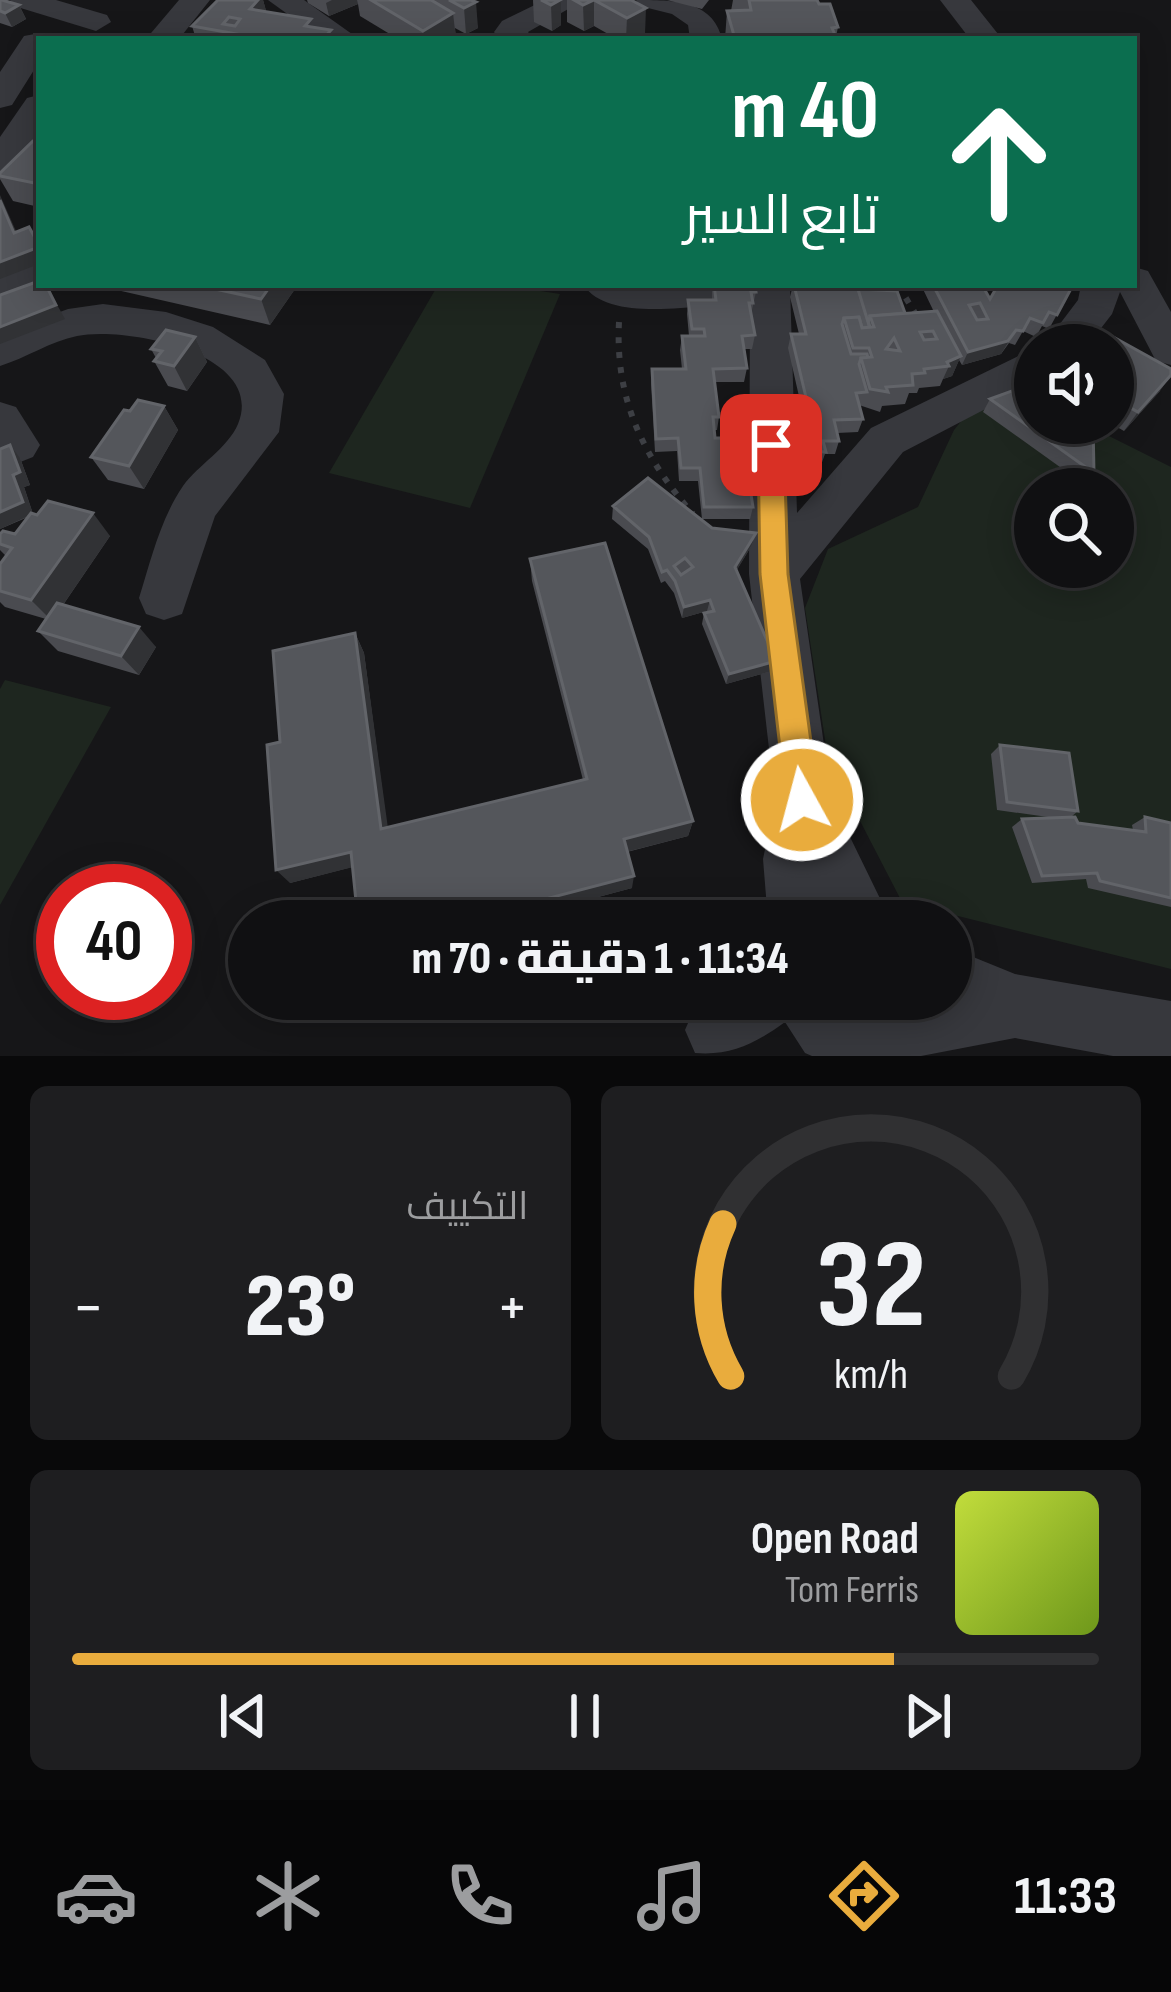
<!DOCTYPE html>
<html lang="ar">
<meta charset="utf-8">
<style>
:root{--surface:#101012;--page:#1e1e20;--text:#f1f3f6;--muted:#9c9d9f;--line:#303032;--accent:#e9ac3d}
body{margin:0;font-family:"Sofia Sans Condensed",Cairo,sans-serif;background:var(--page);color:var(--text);direction:rtl;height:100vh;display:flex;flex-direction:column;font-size:45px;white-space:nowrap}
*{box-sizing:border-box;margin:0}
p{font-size:39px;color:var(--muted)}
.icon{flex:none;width:66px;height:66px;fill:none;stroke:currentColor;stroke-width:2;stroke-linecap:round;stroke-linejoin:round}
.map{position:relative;height:1056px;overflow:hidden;direction:ltr}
.sheet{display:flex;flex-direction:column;gap:30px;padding:30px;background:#09090a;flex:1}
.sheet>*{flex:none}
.hud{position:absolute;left:36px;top:36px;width:1101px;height:252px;border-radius:0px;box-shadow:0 6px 30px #0003,0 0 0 3px var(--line);direction:rtl;background:#0b6e4f;color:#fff;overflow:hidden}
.tools{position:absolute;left:1014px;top:324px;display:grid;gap:24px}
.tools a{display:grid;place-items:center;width:120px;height:120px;border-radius:50%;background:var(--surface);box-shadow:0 6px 30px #0003,0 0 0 3px var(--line);font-size:60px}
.speed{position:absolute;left:36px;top:864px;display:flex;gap:24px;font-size:60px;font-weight:700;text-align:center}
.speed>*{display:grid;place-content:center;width:156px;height:156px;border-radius:50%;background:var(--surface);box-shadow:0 6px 30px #0003,0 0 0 3px var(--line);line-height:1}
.speed .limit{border:18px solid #d22;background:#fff;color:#111}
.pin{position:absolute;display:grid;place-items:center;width:102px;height:102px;color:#fff;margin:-51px;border-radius:24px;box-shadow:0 6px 18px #0006}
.me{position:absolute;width:132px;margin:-66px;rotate:353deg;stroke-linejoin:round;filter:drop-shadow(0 0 9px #0008)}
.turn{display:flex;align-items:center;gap:42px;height:252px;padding:0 60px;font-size:54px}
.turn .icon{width:156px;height:156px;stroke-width:2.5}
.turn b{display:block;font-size:84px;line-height:102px}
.big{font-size:90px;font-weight:800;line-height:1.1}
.sheet .tile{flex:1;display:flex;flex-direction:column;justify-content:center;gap:18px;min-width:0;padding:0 42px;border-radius:18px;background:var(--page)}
.sheet .dial{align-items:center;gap:0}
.dial svg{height:312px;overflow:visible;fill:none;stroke:var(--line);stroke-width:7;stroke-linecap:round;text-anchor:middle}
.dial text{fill:var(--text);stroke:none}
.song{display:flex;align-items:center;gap:36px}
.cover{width:144px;height:144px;border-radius:18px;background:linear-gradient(135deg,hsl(70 70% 55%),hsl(80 70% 35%))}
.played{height:12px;border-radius:6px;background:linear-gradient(90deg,var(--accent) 80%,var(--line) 80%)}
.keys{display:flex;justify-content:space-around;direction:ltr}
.heat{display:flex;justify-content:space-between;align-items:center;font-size:66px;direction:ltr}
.sheet .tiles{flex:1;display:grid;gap:30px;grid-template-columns:1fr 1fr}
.tile:last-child{grid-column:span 2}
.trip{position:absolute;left:228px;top:900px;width:744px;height:120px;border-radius:60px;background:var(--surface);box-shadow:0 6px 30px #0003,0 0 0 3px var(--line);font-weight:800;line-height:120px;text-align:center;direction:rtl}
.menu{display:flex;height:192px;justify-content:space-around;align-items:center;background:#060607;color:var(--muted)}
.menu .icon{width:84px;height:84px}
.menu .on{color:var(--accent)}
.menu b{font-size:54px;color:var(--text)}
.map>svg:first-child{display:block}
</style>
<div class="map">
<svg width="1171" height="1056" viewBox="0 0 1171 1056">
<rect width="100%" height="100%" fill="#161618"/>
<!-- green -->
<g fill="#1e261f" fill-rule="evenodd">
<polygon points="438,285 502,285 560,294 470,508 329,473"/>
<path d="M1016,389L1035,423H1083L1171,467V969L902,902L828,759L805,608L828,549L918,507L954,430L971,409ZM1035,489H1113V567H1035Z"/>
<polygon points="5,680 111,707 0,905 0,689"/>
</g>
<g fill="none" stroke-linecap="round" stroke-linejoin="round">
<!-- path -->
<g stroke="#3d3f44" stroke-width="6" stroke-dasharray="6 9" stroke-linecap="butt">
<polyline points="898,285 918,318"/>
<path d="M619,322C615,399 643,457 693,514"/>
</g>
<!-- minor -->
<g fill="#37383d" fill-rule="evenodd">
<polygon points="10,0 56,0 107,15 111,22 96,31 14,6"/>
<polygon points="179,0 210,0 179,39 146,39"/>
<polygon points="268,0 304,0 359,39 322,39"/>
<polygon points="545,0 584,0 528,32 533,39 499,39 494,32 502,21"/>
<path d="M636,0C673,0 713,0 722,39H690L688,25L672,14L640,6Z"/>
<polygon points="940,0 971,0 1002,39 970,39"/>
<polygon points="35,34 48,39 39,39 39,62 12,105 0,108 0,72 24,36"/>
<polygon points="39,95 39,131 13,171 0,174 0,137 27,98"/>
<polygon points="39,261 39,285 49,285 0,303 0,274"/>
<polygon points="1134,267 1148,271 1171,312 1171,365 1156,361 1120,292 1112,314 1088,345 1044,345 1078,300 1081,285 1134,285"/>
<path d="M584,285H790L797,513L871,428L1035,348V383L903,452L800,579L832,800L891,921H768L763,859L775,801L749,574L750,300C709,304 608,325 584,285Z"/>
<path d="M103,304L166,312L213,327L265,360L284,394L279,432L215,516L182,614L164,620L146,614L139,598C151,560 160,520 183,486C198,465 228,448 238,424C267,352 123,326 77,336C51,341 26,358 0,366V334L68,309Z"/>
<polygon points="0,402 16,407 40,445 33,457 0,470"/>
<path d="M951,948L1015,974L1171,1001V1056H1113L1015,1038L921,1056H812L805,1053L785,1022C756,1043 732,1056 695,1053L685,1030L695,1007L707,999H845L862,1009L872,999H951Z"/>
</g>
</g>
<!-- wall -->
<g fill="#4a4b50">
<polygon points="0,0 19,5 26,19 12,27 0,23"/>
<polygon points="218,0 263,0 266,11 313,27 333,39 196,39 192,26"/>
<polygon points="307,0 471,0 478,28 466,34 455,28 456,39 398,39 360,16 358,4 329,16 308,3"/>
<polygon points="533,0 561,0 561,25 552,31 534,22"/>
<polygon points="567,0 631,0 645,34 635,39 617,39 594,26 584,31 567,22"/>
<polygon points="667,0 709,0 702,9"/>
<polygon points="733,0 817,0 838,27 836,37 844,39 725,39 727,11 731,11"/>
<polygon points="39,141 39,207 13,201 0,179 0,173"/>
<polygon points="95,285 294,285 295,289 270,325"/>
<polygon points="712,285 755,285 756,292 751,314 755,335 752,349 744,349 747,368 744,382 715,382 719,417 717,430 714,430 715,438 753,507 750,519 702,519 698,481 679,481 677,451 655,452 651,383 652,369 682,369 680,350 682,336 689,336 687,314 688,300 712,300"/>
<polygon points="793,285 899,285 897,291 905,313 934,312 921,285 982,285 990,299 1073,285 1049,329 1042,326 1036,337 1023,331 1015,345 1009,343 1001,354 962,365 959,360 952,376 943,379 940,386 919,388 917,393 909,393 905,404 882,406 880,412 859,405 863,419 858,432 837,433 839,441 835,454 825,454 821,465 806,463 796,429 800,416 803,414 788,348 791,334 799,334 790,297"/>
<polygon points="195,337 207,362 187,391 168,386 154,361 156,358 151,349"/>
<polygon points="1113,345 1160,391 1124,431 1110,423 1113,423"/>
<polygon points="990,399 1094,473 1085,485 983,412"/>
<polygon points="164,406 178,430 144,489 108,480 91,457 130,411"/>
<polygon points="0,449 20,458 30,485 24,487 33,514 110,536 63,605 156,647 139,675 58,651 38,631 46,619 5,607 0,602 0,564 6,556 0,550 0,534 15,534 28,517 0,529"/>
<polygon points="613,506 712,528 756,533 752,545 736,571 776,661 772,671 726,684 702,624 704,613 707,611 682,618 674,593 665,581 661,583 648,549 612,519"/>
<polygon points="530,559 693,821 688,836 627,852 632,888 508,921 358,921 352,867 290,883 280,742 355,633 364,653 387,827 583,780 532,581"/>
<polygon points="1000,745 1078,811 1071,817 1078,823 1133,830 1132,825 1145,817 1171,823 1171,907 1088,888 1086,879 1032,883 1012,827 1022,819 1055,818 997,810 991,754"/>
</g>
<!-- shaded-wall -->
<g fill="#313235">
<polygon points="258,0 263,0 269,21 250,9"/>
<polygon points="332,0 357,0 358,4 329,16 326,3"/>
<polygon points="561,0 561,25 552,31 551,5"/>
<polygon points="594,0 594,26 584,31 583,5"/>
<polygon points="476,2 478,28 466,34 464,8"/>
<polygon points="19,5 26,19 12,27 5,13"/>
<polygon points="646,8 645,34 635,39 626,39 627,18"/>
<polygon points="453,13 456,39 424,39 423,31"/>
<polygon points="0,195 23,247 14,233 0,200"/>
<polygon points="39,247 39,264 0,279 0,262"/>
<polygon points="46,285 65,319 0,344 0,327"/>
<polygon points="271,285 294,285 295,289 270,325 261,299"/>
<polygon points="1016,330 1001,354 962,365 968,352"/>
<polygon points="195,337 207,362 187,391 174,366"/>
<polygon points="961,356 952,376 943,379 949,366 947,362"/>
<polygon points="1171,375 1160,391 1124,431 1138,412"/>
<polygon points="164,406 178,430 144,489 129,466"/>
<polygon points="10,445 20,458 30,485 24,487 33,514 0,529 0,512 13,475"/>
<polygon points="93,513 110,536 52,621 31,600"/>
<polygon points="756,533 752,545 732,578 735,567"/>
<polygon points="710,600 707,611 682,618 684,607"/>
<polygon points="139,627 156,647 139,675 121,656"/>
<polygon points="355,633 364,653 390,843 381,829"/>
<polygon points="776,661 772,671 726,684 729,674"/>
<polygon points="693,821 688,836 622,853 624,839"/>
<polygon points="351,852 361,865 290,883 276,870"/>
<polygon points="634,876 632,888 508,921 461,921"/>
</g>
<!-- building -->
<g fill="#54565b" stroke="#626469" stroke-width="3" fill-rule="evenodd">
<polygon points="0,0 2,0 19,5 5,13 0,11"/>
<path d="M218,0H258L250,9L311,19L305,26L331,30L323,39H264L192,26ZM229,17L240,19L235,26L223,24Z"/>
<polygon points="371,0 431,0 453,13 423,31"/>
<polygon points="449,0 471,0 476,2 464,8"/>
<polygon points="541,0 560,0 551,5"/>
<polygon points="574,0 631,0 646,8 627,18 594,0 583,5"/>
<polygon points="749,0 817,0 819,4 830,4 838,27 832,28 836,37 843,36 844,39 819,39 818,37 735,39 727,11 751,10"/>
<polygon points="33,141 39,141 39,184 0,176 0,173"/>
<polygon points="0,200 14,233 29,227 39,245 39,247 0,262"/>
<polygon points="39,281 39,285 46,285 56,305 0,327 0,295"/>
<polygon points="197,285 271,285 261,299"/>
<polygon points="714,285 755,285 756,292 751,292 753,303 749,303 755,335 742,336 747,368 713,369 719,417 713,417 715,438 742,438 753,507 704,507 700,468 681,468 678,438 656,439 652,369 686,369 682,336 705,336 704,329 692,329 688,300 716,300"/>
<polygon points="794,285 857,285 870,327 862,328 859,317 844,318 842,324 851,354 867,354 868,358 861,358 859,364 867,392 856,393 863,419 834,420 839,441 823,441 826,452 810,451 800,416 809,410 791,334 806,334"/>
<path d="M933,285H982L990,299L998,285H1073L1057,315L1049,312L1043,323L1030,318L1023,331L1016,330L1008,341L968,352ZM980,303L988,319L977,320L969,305Z"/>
<polygon points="858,289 897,291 905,313 870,316 868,322"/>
<path d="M937,311L961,356L947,362L949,366L924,369L925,373L912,374L913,385L886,387L888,392L870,389L861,358L872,357L869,348H853L844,318L859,317L862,328L874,327L870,316ZM933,331L937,339L924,340L920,332ZM894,338L900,351L886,349Z"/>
<polygon points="1097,328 1171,369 1171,375 1138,412 1113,398 1113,345 1080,345"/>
<polygon points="166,330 195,337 174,366 154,361 162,351 151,349"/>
<polygon points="1031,384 1035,387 1035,423 1093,423 1094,473 990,399"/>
<polygon points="138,400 164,406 129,466 91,457 124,410 130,411"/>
<polygon points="10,445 20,472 13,475 23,502 0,512 0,449"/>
<path d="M648,478L712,528L756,533L735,567L776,661L729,674L704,613L714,611L710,600L684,607L675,581L667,570L662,572L649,537L613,506ZM685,558L693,567L681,575L674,566Z"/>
<polygon points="48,501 93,513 31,600 0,591 0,564 12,548 0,544 0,534 3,531 15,534 31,513 37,515"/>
<polygon points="605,543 693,821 624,839 634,876 461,921 358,921 351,852 276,870 267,745 280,742 273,651 355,633 381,829 587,779 530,559"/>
<polygon points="57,603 139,627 121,656 38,631"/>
<polygon points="1000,745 1069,753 1078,811 1007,802"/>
<polygon points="1075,817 1078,823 1146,832 1145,817 1171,823 1171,898 1100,881 1097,873 1042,876 1022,819"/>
</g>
<!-- route -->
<polygon fill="#e9ac3d" stroke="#977028" stroke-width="3" points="771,435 784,445 788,574 819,800 814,811 802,816 791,811 786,800 760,574 758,445"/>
</svg>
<div class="tools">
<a><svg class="icon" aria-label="sound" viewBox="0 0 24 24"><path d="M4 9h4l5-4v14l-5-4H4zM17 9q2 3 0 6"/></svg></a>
<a><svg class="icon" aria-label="search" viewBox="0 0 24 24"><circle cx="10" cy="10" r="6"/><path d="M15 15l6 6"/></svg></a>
</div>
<div class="speed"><div class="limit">40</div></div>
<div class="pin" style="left:771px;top:445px;background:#d93025"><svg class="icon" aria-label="arrive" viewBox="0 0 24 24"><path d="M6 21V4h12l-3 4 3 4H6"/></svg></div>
<svg class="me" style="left:802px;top:800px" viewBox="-20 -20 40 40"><circle r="17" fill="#e9ac3d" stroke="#fff" stroke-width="3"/><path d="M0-11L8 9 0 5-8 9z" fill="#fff"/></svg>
<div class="trip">11:34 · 1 دقيقة · 70 m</div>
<div class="hud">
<div class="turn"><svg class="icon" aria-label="ahead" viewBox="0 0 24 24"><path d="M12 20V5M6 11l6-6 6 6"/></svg><div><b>40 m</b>تابع السير</div></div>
</div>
</div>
<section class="sheet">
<div class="tiles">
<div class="tile dial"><svg viewBox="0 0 100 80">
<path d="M14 69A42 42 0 1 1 86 69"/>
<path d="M14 69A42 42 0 0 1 12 30" stroke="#e9ac3d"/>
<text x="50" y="56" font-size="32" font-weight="700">32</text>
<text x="50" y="72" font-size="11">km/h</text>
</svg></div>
<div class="tile"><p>التكييف</p>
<div class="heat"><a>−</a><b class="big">23°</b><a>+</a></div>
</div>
<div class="tile">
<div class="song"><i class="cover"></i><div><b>Open Road</b><p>Tom Ferris</p></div></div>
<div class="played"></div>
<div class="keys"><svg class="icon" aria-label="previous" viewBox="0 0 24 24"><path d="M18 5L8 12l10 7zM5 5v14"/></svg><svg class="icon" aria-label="pause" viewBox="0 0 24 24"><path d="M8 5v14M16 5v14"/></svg><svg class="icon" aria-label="next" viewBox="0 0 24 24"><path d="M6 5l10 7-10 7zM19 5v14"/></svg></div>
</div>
</div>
</section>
<nav class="menu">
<b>11:33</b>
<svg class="icon on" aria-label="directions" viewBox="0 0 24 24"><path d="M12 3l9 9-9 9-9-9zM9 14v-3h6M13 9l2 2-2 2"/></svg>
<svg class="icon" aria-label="music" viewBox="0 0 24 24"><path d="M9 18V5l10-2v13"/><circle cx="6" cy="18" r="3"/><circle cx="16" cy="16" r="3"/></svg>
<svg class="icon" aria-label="phone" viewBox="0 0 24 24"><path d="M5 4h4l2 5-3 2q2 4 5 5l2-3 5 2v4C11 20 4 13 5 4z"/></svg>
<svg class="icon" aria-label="climate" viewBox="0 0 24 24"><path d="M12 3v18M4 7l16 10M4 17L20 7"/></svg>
<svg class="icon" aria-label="car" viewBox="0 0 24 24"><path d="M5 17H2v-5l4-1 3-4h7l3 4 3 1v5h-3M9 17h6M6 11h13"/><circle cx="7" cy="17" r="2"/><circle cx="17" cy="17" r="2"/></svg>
</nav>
